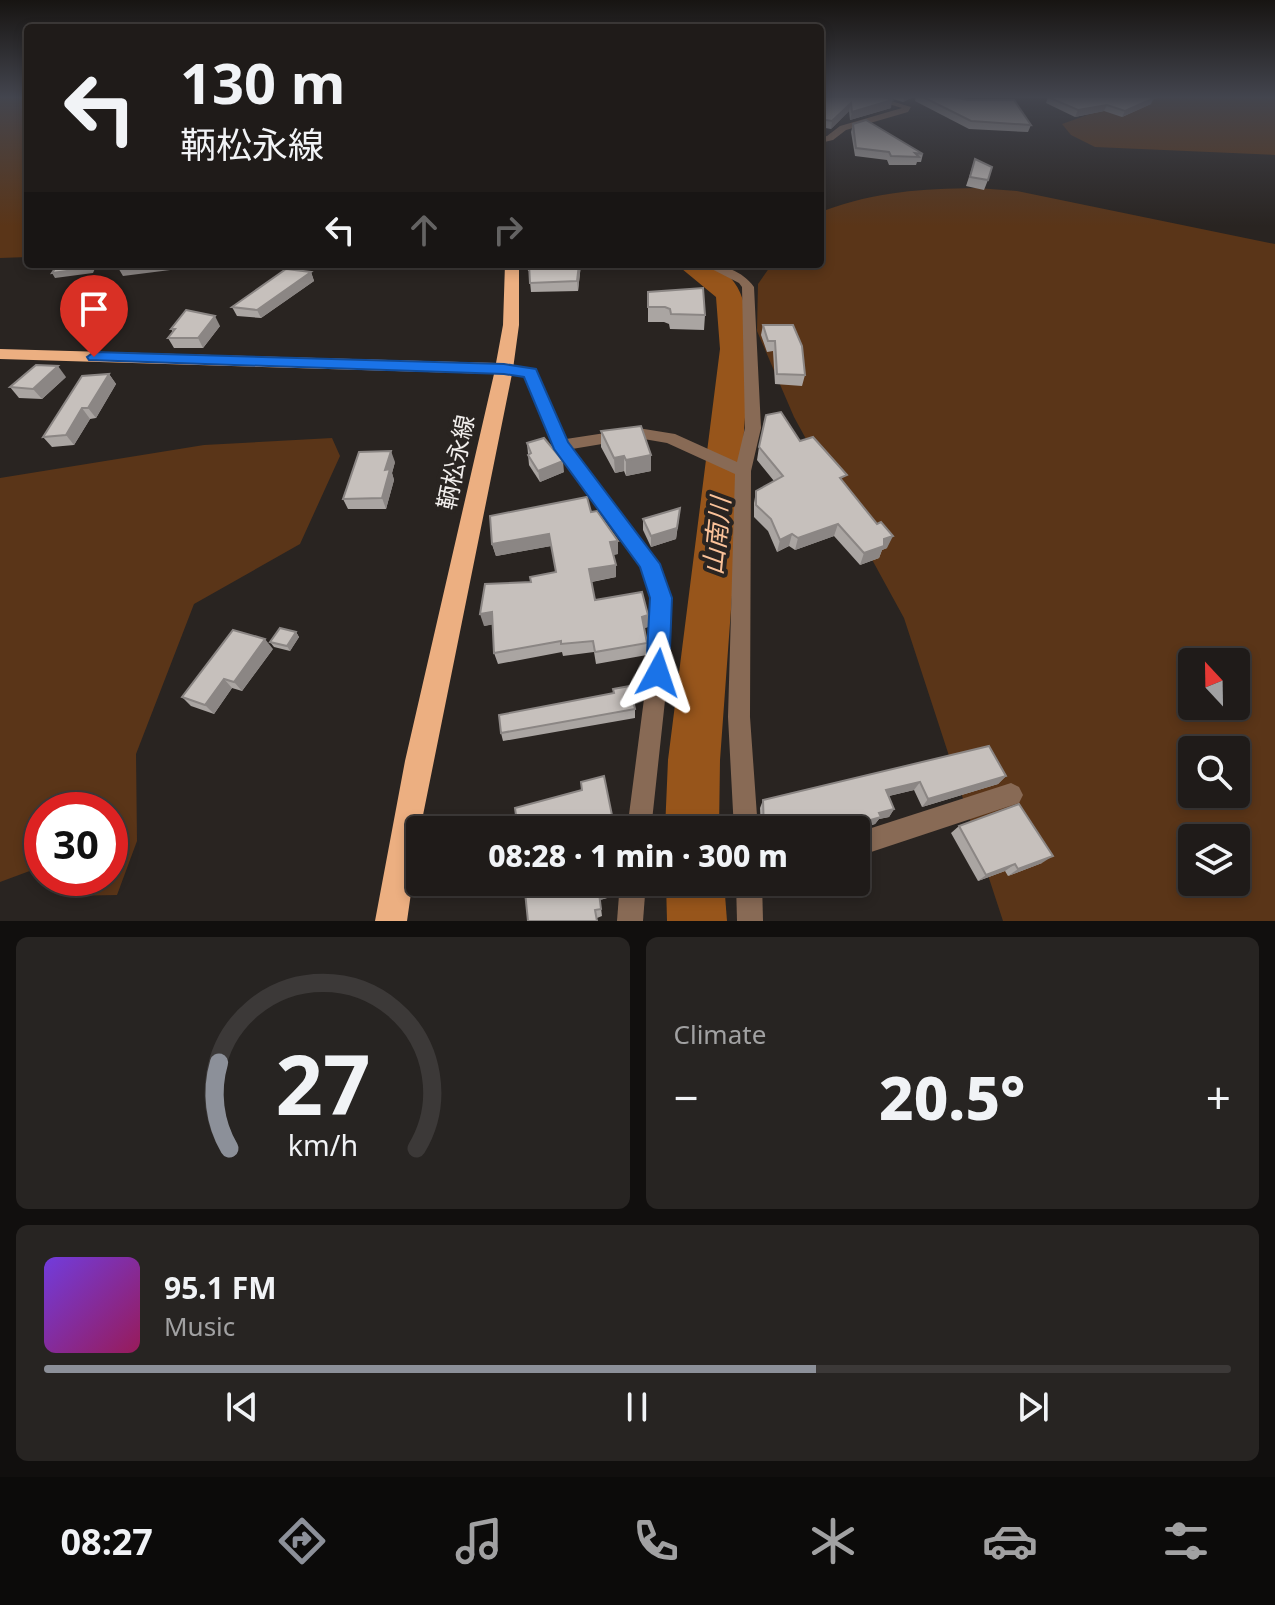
<!DOCTYPE html>
<meta charset="utf-8">
<style>
:root{--surface:#1f1b19;--page:#272422;--text:#f1f3f6;--muted:#a1a1a2;--line:#3c3938;--accent:#8c9099}
body{margin:0;font-family:"Noto Sans","Noto Sans JP",sans-serif;background:var(--page);color:var(--text);height:100vh;display:flex;flex-direction:column;font-size:30px;white-space:nowrap}
*{box-sizing:border-box;margin:0}
p{font-size:26px;color:var(--muted)}
.icon{flex:none;width:44px;height:44px;fill:none;stroke:currentColor;stroke-width:2;stroke-linecap:round;stroke-linejoin:round}
.map{position:relative;height:921px;overflow:hidden}
.panel{display:flex;flex-direction:column;gap:16px;padding:16px;background:#110f0e;flex:1}
.panel>*{flex:none}
.guide{position:absolute;left:24px;top:24px;width:800px;height:244px;border-radius:8px;box-shadow:0 4px 12px #0003,0 0 0 2px var(--line);background:#1f1b19;color:var(--text);overflow:hidden}
.needle{width:52px;rotate:338deg}
.controls{position:absolute;left:1178px;top:648px;display:grid;gap:16px}
.controls a{display:grid;place-items:center;width:72px;height:72px;border-radius:8px;background:var(--surface);box-shadow:0 4px 12px #0003,0 0 0 2px var(--line);font-size:40px}
.speed{position:absolute;left:24px;top:792px;display:flex;gap:16px;font-size:40px;font-weight:700;text-align:center}
.speed>*{display:grid;place-content:center;width:104px;height:104px;border-radius:50%;background:var(--surface);box-shadow:0 4px 12px #0003,0 0 0 2px var(--line);line-height:1}
.speed .limit{border:12px solid #d22;background:#fff;color:#111}
.pin{position:absolute;display:grid;place-items:center;width:68px;height:68px;color:#fff;margin:-82px -34px;border-radius:50% 50% 50% 0;rotate:-45deg;box-shadow:0 0 8px #0007}
.pin .icon{rotate:45deg}
.me{position:absolute;width:88px;margin:-44px;rotate:5deg;stroke-linejoin:round;filter:drop-shadow(0 0 6px #0008)}
.turn{display:flex;align-items:center;gap:28px;height:168px;padding:0 24px;font-size:36px}
.turn .icon{width:104px;height:104px;stroke-width:2.5}
.turn b{display:block;font-size:56px;line-height:68px}
.lanes{display:flex;align-items:center;height:76px;padding:0 24px;background:#0003;justify-content:center;gap:40px;direction:ltr}
.lanes .off{opacity:.35}
.big{font-size:60px;font-weight:800;line-height:1.1}
.panel .widget{flex:1;display:flex;flex-direction:column;justify-content:center;gap:12px;min-width:0;padding:0 28px;border-radius:12px;background:var(--page)}
.panel .dial{align-items:center;gap:0}
.dial svg{height:208px;overflow:visible;fill:none;stroke:var(--line);stroke-width:7;stroke-linecap:round;text-anchor:middle}
.dial text{fill:var(--text);stroke:none}
.song{display:flex;align-items:center;gap:24px}
.cover{width:96px;height:96px;border-radius:12px;background:linear-gradient(135deg,hsl(260 70% 55%),hsl(330 70% 35%))}
.played{height:8px;border-radius:4px;background:linear-gradient(90deg,var(--accent) 65%,var(--line) 65%)}
.keys{display:flex;justify-content:space-around;direction:ltr}
.heat{display:flex;justify-content:space-between;align-items:center;font-size:44px;direction:ltr}
.panel .tiles{flex:1;display:grid;gap:16px;grid-template-columns:1fr 1fr}
.widget:last-child{grid-column:span 2}
.trip{position:absolute;left:406px;top:816px;width:464px;height:80px;border-radius:8px;background:var(--surface);box-shadow:0 4px 12px #0003,0 0 0 2px var(--line);font-weight:800;line-height:80px;text-align:center}
.tabs{display:flex;height:128px;justify-content:space-around;align-items:center;background:#0c0b0a;color:var(--muted)}
.tabs .icon{width:56px;height:56px}
.tabs .current{color:var(--accent)}
.tabs b{font-size:36px;color:var(--text)}
.map>svg:first-child{display:block}
</style>
<div class="map">
<svg width="1275" height="921" viewBox="0 0 1275 921">
<rect width="100%" height="100%" fill="#292421"/>
<!-- green -->
<g fill="#5a3518" fill-rule="evenodd">
<polygon points="0,97 28,97 28,257 0,258"/>
<polygon points="1138,97 1275,97 1275,155 1095,147 1071,135 1062,124"/>
<path d="M977,188L1017,191L1275,244V921H1003L904,618L794,417L757,331L758,284L772,264H820V213L823,211C879,191 919,189 977,188ZM1192,662H1236V706H1192ZM1192,750H1236V794H1192ZM1192,838H1236V882H1192Z"/>
<polygon points="332,438 340,456 300,544 194,604 136,754 137,841 117,895 64,896 44,878 110,878 110,810 42,810 42,876 35,869 0,882 0,478 204,445"/>
</g>
<g fill="none" stroke-linecap="round" stroke-linejoin="round">
<!-- river -->
<g fill="#97551b" fill-rule="evenodd">
<path d="M676,264C685,264 699,262 708,264C746,275 748,317 750,349L720,760L719,830H665L668,760L720,349L716,297Z"/>
<polygon points="666,882 724,882 727,921 667,921"/>
</g>
<!-- street -->
<g fill="#886a55" fill-rule="evenodd">
<polygon points="866,97 878,97 911,107 908,112 846,130 833,140 820,143 820,137 827,136 840,126 902,108"/>
<path d="M702,264C722,264 743,271 754,287L761,428L751,471L750,717L758,830H734L728,717L735,474L667,443L638,438L572,449L656,559L671,598V645L651,830H627L651,645V598L642,567L553,445L525,377L499,372L497,369L504,365L536,370L566,439L638,428L675,434L737,462L745,428L742,287L739,283Z"/>
<polygon points="1011,783 1019,787 1023,795 1019,803 856,857 856,833"/>
<polygon points="620,882 646,882 643,921 617,921"/>
<polygon points="736,882 762,882 763,921 737,921"/>
</g>
<!-- primary -->
<polygon fill="#ecaf81" fill-rule="evenodd" points="505,264 519,264 519,325 513,369 420,830 407,921 375,921 405,761 494,374 0,359 0,349 496,363 503,325"/>
</g>
<!-- wall -->
<g fill="#aaa5a2">
<polygon points="887,97 913,97 903,102"/>
<polygon points="916,97 954,97 1031,125 1028,132 969,129 915,101"/>
<polygon points="1048,97 1151,104 1122,117 1104,111 1075,117 1046,103"/>
<polygon points="820,100 891,108 850,120 849,111 831,129 820,127"/>
<polygon points="853,124 923,154 921,162 917,162 916,165 889,165 887,160 855,156 851,132"/>
<polygon points="975,159 988,180 984,190 966,186"/>
<polygon points="330,264 348,264 340,269"/>
<polygon points="527,264 581,264 578,291 531,292 529,271 528,271"/>
<polygon points="311,272 314,281 261,318 237,316 232,307"/>
<polygon points="648,292 705,315 704,330 670,329 669,324 664,322 648,322"/>
<polygon points="763,325 805,375 802,386 775,384 773,351 767,352 761,335"/>
<polygon points="220,326 203,348 174,348 168,338 173,332 171,329"/>
<polygon points="109,374 116,384 96,418 90,419 74,445 52,447 43,437"/>
<polygon points="66,377 42,399 19,398 10,387"/>
<polygon points="601,431 651,455 651,471 626,476 624,471 615,473 601,447"/>
<polygon points="800,441 845,484 887,548 882,550 879,558 860,565 834,536 795,550 789,546 777,552 768,531 754,517 754,503 756,491 774,481 757,460 759,447"/>
<polygon points="527,443 564,472 540,482 529,465"/>
<polygon points="395,462 392,473 394,480 386,509 348,509 343,499"/>
<polygon points="591,512 618,554 613,555 616,577 592,582 595,600 648,627 644,628 647,643 647,655 596,664 594,652 563,656 562,652 498,664 494,653 493,624 484,626 531,582 556,572 551,546 496,556 492,544"/>
<polygon points="679,518 676,539 651,547 643,530 643,519"/>
<polygon points="296,632 299,637 290,651 274,647 270,642"/>
<polygon points="273,649 242,691 232,688 214,714 191,706 182,697"/>
<polygon points="614,693 635,709 635,718 503,741 501,733"/>
<polygon points="989,746 1006,776 998,784 922,807 914,790 889,796 894,809 889,817 879,819 875,824 856,830 761,830 760,808 763,800"/>
<polygon points="959,826 1042,863 1008,876 1005,871 978,881 951,833"/>
<polygon points="524,882 608,882 607,898 600,900 602,916 597,918"/>
</g>
<!-- shaded-wall -->
<g fill="#8b8684">
<polygon points="905,97 913,97 903,102"/>
<polygon points="1154,98 1151,104 1122,117 1125,111"/>
<polygon points="892,100 891,108 850,120 852,112"/>
<polygon points="851,103 849,111 831,129 832,121"/>
<polygon points="1107,105 1104,111 1075,117 1078,110"/>
<polygon points="92,264 97,264 93,273 55,278 52,273"/>
<polygon points="131,264 186,264 186,268 123,276 117,266"/>
<polygon points="339,264 348,264 340,269"/>
<polygon points="579,264 581,264 578,291 577,281"/>
<polygon points="311,272 314,281 261,318 257,310"/>
<polygon points="215,316 220,326 203,348 198,338"/>
<polygon points="58,366 66,377 42,399 33,389"/>
<polygon points="109,374 116,384 96,418 88,408"/>
<polygon points="82,408 90,419 74,445 66,435"/>
<polygon points="391,451 395,462 392,473 394,480 386,509 382,498 385,470"/>
<polygon points="651,455 651,471 626,476 626,460"/>
<polygon points="624,456 624,471 615,473 614,458"/>
<polygon points="563,461 564,472 540,482 538,471"/>
<polygon points="680,508 676,539 651,547 651,536"/>
<polygon points="838,524 834,536 795,550 798,538"/>
<polygon points="549,534 551,546 496,556 492,544"/>
<polygon points="792,534 789,546 777,552 780,540"/>
<polygon points="893,536 887,548 882,550 879,558 860,565 864,553 884,539"/>
<polygon points="618,541 618,554 611,555 610,542"/>
<polygon points="616,565 616,577 590,582 589,569"/>
<polygon points="492,612 496,624 484,626 480,614"/>
<polygon points="648,615 648,627 641,629 642,617"/>
<polygon points="296,632 299,637 290,651 287,646"/>
<polygon points="265,639 273,649 242,691 234,682"/>
<polygon points="224,679 232,688 214,714 205,705"/>
<polygon points="1006,776 998,784 922,807 928,799"/>
<polygon points="920,782 914,790 880,798 886,790"/>
<polygon points="894,809 889,817 879,819 875,824 855,830 860,823 879,813"/>
<polygon points="1053,856 1042,863 1008,876 1018,869"/>
<polygon points="1015,864 1005,871 978,881 986,875"/>
<polygon points="607,882 608,882 607,898 600,900 599,893"/>
</g>
<!-- building -->
<g fill="#c6c0bc" stroke="#8b8684" stroke-width="2">
<polygon points="822,97 883,97 892,100 852,112 851,103 832,121 820,119 820,100"/>
<polygon points="923,97 954,97 967,100 1014,100 1031,125 971,121"/>
<polygon points="1048,97 1150,97 1154,98 1125,111 1107,105 1078,110"/>
<polygon points="866,120 923,154 915,153 919,157 891,156 889,152 856,148 853,124"/>
<polygon points="975,159 992,167 988,180 970,177"/>
<polygon points="58,264 92,264 89,268 52,273"/>
<polygon points="529,264 579,264 577,281 530,283"/>
<polygon points="286,269 311,272 257,310 232,307"/>
<polygon points="703,288 705,315 671,314 670,309 665,307 648,307 648,292"/>
<polygon points="186,310 215,316 198,338 168,338 175,329 171,329"/>
<polygon points="763,325 793,325 802,346 805,375 777,374 775,341 768,341"/>
<polygon points="36,365 58,366 33,389 10,387"/>
<polygon points="109,374 88,408 82,408 66,435 43,437 82,376"/>
<polygon points="781,412 800,441 813,437 847,475 840,478 877,524 881,522 893,536 884,539 884,546 864,553 838,524 798,538 792,534 780,540 771,519 756,505 756,491 783,476 759,447 766,415"/>
<polygon points="641,426 651,455 626,460 624,456 614,458 601,431"/>
<polygon points="544,438 563,461 538,471 528,455 531,453 527,443"/>
<polygon points="391,451 385,470 390,469 382,498 343,499 359,452"/>
<polygon points="587,497 591,512 597,511 618,541 610,542 616,565 589,569 595,600 642,592 648,615 642,617 647,643 595,652 593,641 561,644 561,641 494,653 492,612 480,614 485,584 531,582 530,577 556,572 549,534 492,544 490,516"/>
<polygon points="680,508 677,528 651,536 643,519"/>
<polygon points="280,628 296,632 287,646 270,642"/>
<polygon points="233,630 265,639 234,682 224,679 205,705 182,697"/>
<polygon points="630,686 635,709 501,733 499,715 614,693 613,689"/>
<polygon points="989,746 1006,776 928,799 920,782 886,790 894,809 879,813 881,817 860,823 825,828 825,830 764,830 763,800"/>
<polygon points="604,776 615,830 518,830 515,808 582,790 581,782"/>
<polygon points="1019,804 1053,856 1018,869 1015,864 986,875 959,826"/>
<polygon points="524,882 607,882 606,891 599,893 601,909 595,910 597,921 528,921"/>
</g>
<!-- sky -->
<linearGradient id="sky" x2="0" y2="1"><stop stop-color="#171412"/><stop offset="0.43" stop-color="#43454e"/><stop offset="1" stop-color="#43454e" stop-opacity="0"/></linearGradient>
<rect width="1275" height="226" fill="url(#sky)"/>
<!-- route -->
<polygon fill="#1a73e8" stroke="#114b97" stroke-width="2" points="94,352 504,364 536,369 568,442 660,564 672,598 669,673 666,681 658,684 649,681 646,673 650,598 640,567 554,449 524,377 504,374 89,360 87,357"/>
<g text-anchor="middle" dominant-baseline="central" stroke-width="8" stroke-linejoin="round" paint-order="stroke">
<!-- street labels -->
<g font-size="24" fill="#f1eeec" stroke="#292421">
<text transform="translate(455 462) rotate(-78)">鞆松永線</text>
</g>
<!-- water labels -->
<g font-size="26" font-style="italic" fill="#fac299" stroke="#292421">
<text transform="translate(716 536) rotate(-84)">山南川</text>
</g>
</g>
</svg>
<div class="controls">
<a><svg class="needle" viewBox="-14 -14 28 28"><path d="M0-13l5 13h-10z" fill="#e53935"/><path d="M0 13l5-13h-10z" fill="#a1a1a2"/></svg></a>
<a><svg class="icon" aria-label="search" viewBox="0 0 24 24"><circle cx="10" cy="10" r="6"/><path d="M15 15l6 6"/></svg></a>
<a><svg class="icon" aria-label="layers" viewBox="0 0 24 24"><path d="M12 4l9 5-9 5-9-5zM3 14l9 5 9-5"/></svg></a>
</div>
<div class="speed"><div class="limit">30</div></div>
<div class="pin" style="left:94px;top:357px;background:#d93025"><svg class="icon" aria-label="arrive" viewBox="0 0 24 24"><path d="M6 21V4h12l-3 4 3 4H6"/></svg></div>
<svg class="me" style="left:658px;top:673px" viewBox="-20 -20 40 40"><path d="M0-17L14 15 0 8-14 15z" fill="#1a73e8" stroke="#fff" stroke-width="4"/></svg>
<div class="trip">08:28 · 1 min · 300 m</div>
<div class="guide">
<div class="turn"><svg class="icon" aria-label="left" viewBox="0 0 24 24"><path d="M17 20v-9H6M10 6l-5 5 5 5"/></svg><div><b>130 m</b>鞆松永線</div></div>
<div class="lanes"><svg class="icon" aria-label="left" viewBox="0 0 24 24"><path d="M17 20v-9H6M10 6l-5 5 5 5"/></svg><svg class="icon off" aria-label="ahead" viewBox="0 0 24 24"><path d="M12 20V5M6 11l6-6 6 6"/></svg><svg class="icon off" aria-label="right" viewBox="0 0 24 24"><path d="M7 20v-9h11M14 6l5 5-5 5"/></svg></div>
</div>
</div>
<section class="panel">
<div class="tiles">
<div class="widget dial"><svg viewBox="0 0 100 80">
<path d="M14 69A42 42 0 1 1 86 69"/>
<path d="M14 69A42 42 0 0 1 10 36" stroke="#8c9099"/>
<text x="50" y="56" font-size="32" font-weight="700">27</text>
<text x="50" y="72" font-size="11">km/h</text>
</svg></div>
<div class="widget"><p>Climate</p>
<div class="heat"><a>−</a><b class="big">20.5°</b><a>+</a></div>
</div>
<div class="widget">
<div class="song"><i class="cover"></i><div><b>95.1 FM</b><p>Music</p></div></div>
<div class="played"></div>
<div class="keys"><svg class="icon" aria-label="previous" viewBox="0 0 24 24"><path d="M18 5L8 12l10 7zM5 5v14"/></svg><svg class="icon" aria-label="pause" viewBox="0 0 24 24"><path d="M8 5v14M16 5v14"/></svg><svg class="icon" aria-label="next" viewBox="0 0 24 24"><path d="M6 5l10 7-10 7zM19 5v14"/></svg></div>
</div>
</div>
</section>
<nav class="tabs">
<b>08:27</b>
<svg class="icon current" aria-label="directions" viewBox="0 0 24 24"><path d="M12 3l9 9-9 9-9-9zM9 14v-3h6M13 9l2 2-2 2"/></svg>
<svg class="icon" aria-label="music" viewBox="0 0 24 24"><path d="M9 18V5l10-2v13"/><circle cx="6" cy="18" r="3"/><circle cx="16" cy="16" r="3"/></svg>
<svg class="icon" aria-label="phone" viewBox="0 0 24 24"><path d="M5 4h4l2 5-3 2q2 4 5 5l2-3 5 2v4C11 20 4 13 5 4z"/></svg>
<svg class="icon" aria-label="climate" viewBox="0 0 24 24"><path d="M12 3v18M4 7l16 10M4 17L20 7"/></svg>
<svg class="icon" aria-label="car" viewBox="0 0 24 24"><path d="M5 17H2v-5l4-1 3-4h7l3 4 3 1v5h-3M9 17h6M6 11h13"/><circle cx="7" cy="17" r="2"/><circle cx="17" cy="17" r="2"/></svg>
<svg class="icon" aria-label="filters" viewBox="0 0 24 24"><path d="M4 7h16M4 17h16"/><circle cx="9" cy="7" r="2"/><circle cx="15" cy="17" r="2"/></svg>
</nav>
